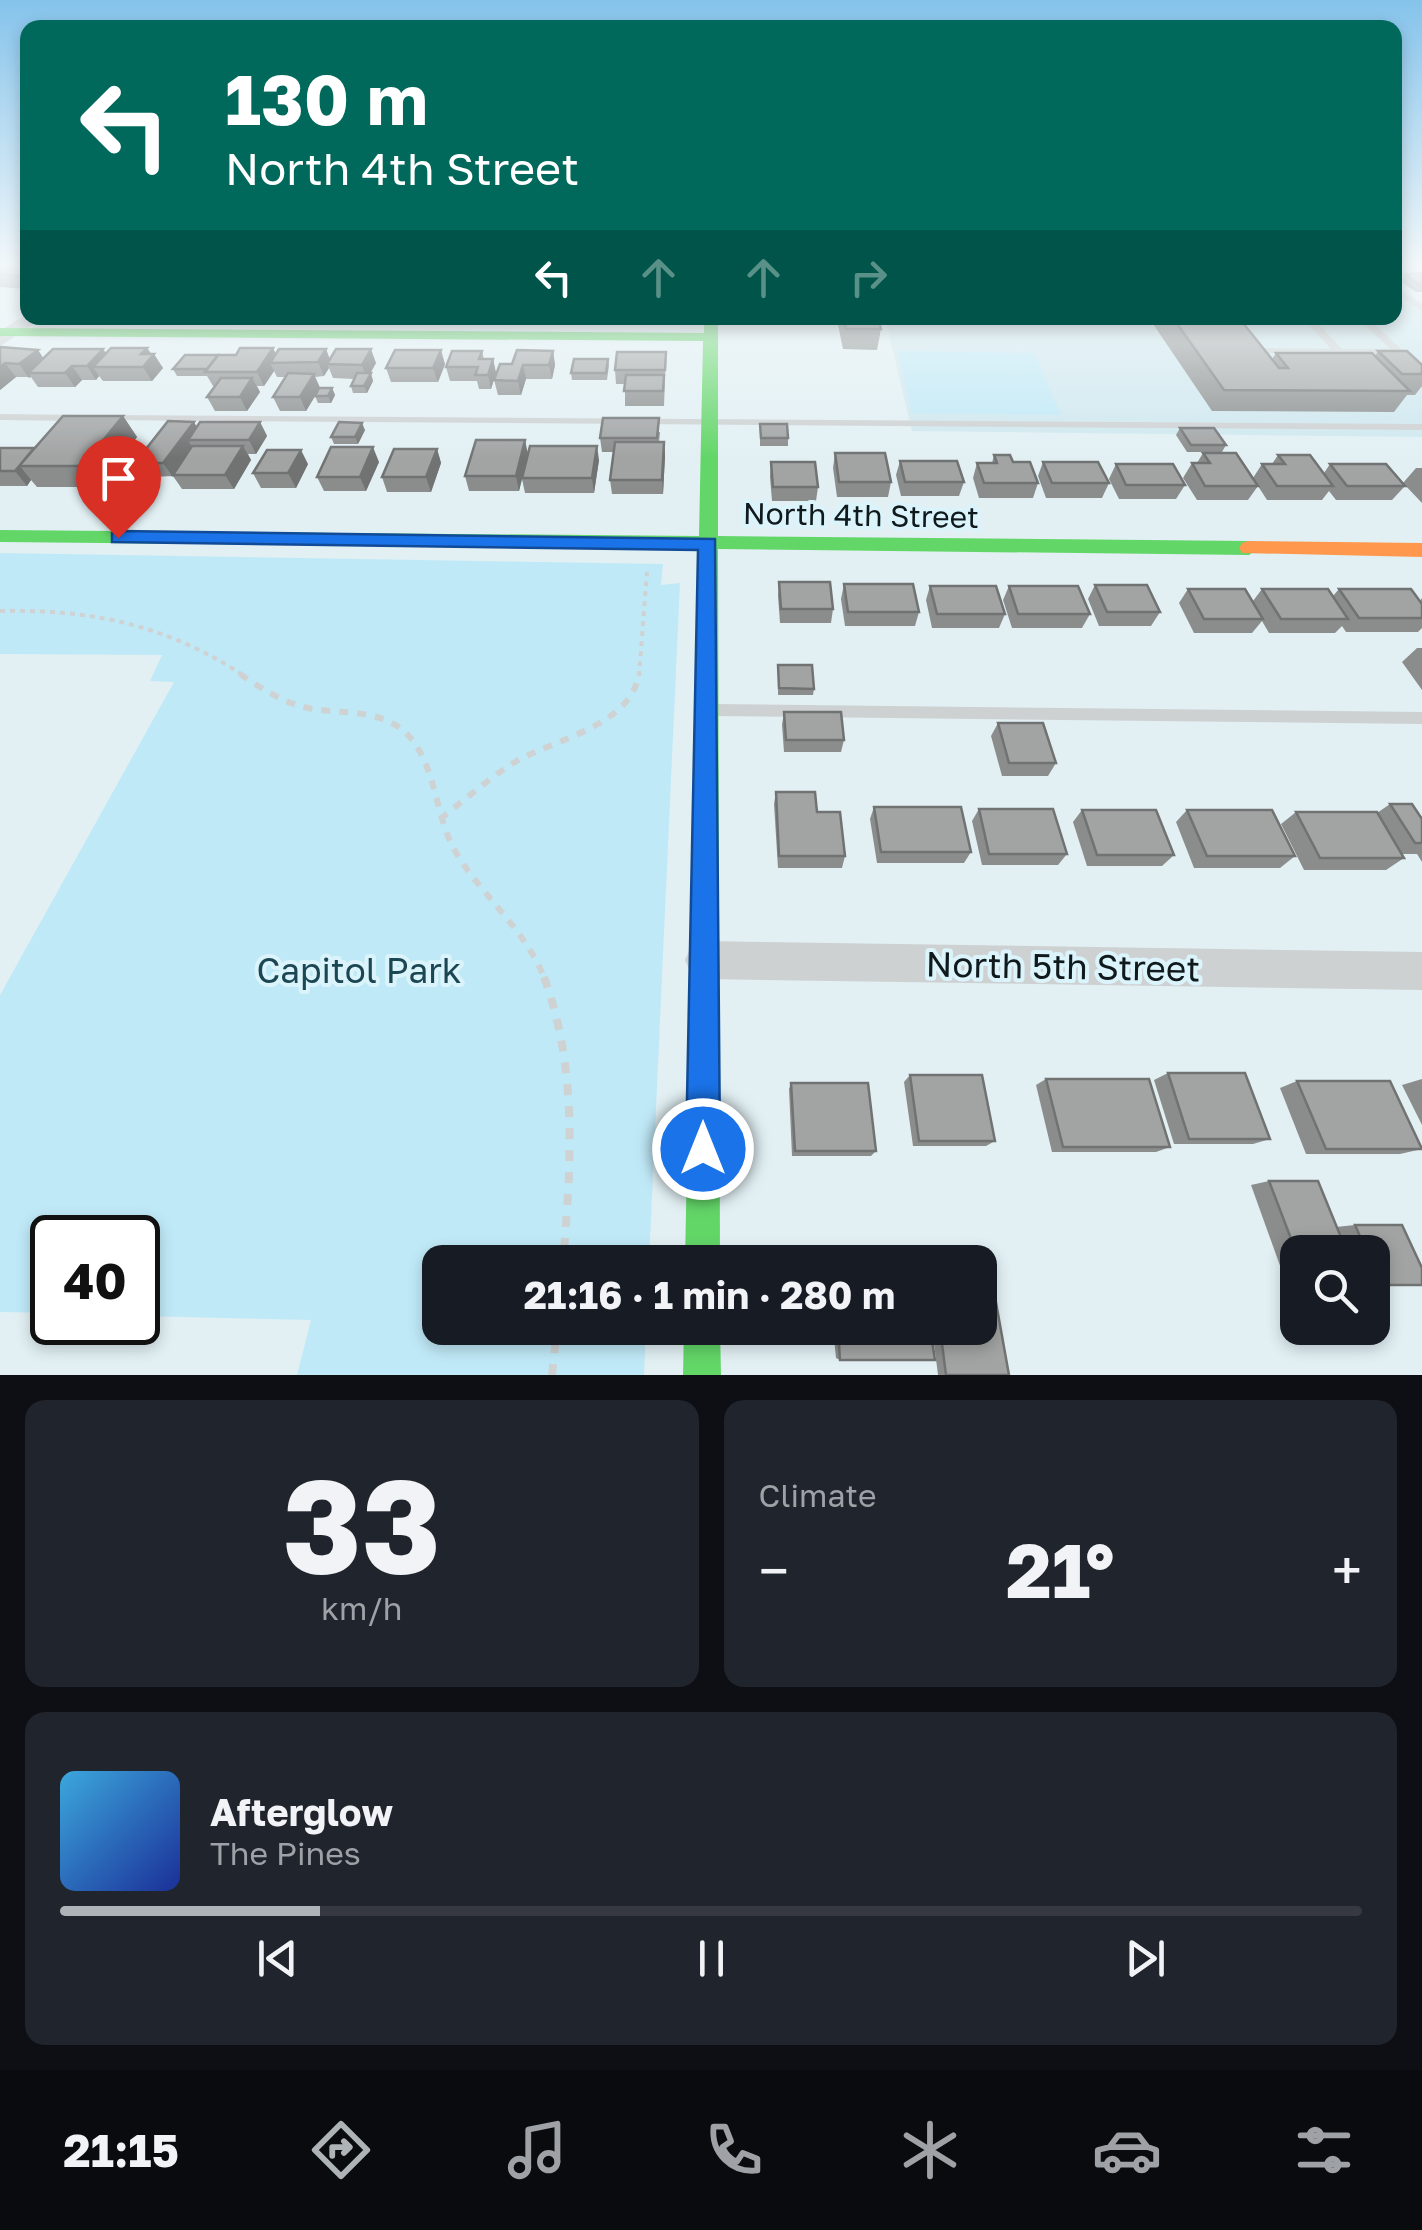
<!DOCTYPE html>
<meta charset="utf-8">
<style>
:root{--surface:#171b24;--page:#20242c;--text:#f1f3f6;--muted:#9ea1a6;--line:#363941;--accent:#adb3b6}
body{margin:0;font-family:"Golos Text",sans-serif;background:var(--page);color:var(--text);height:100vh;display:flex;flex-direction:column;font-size:38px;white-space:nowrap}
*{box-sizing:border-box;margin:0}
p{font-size:32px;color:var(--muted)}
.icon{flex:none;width:55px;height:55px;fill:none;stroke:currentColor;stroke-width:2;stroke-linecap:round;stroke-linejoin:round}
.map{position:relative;height:1375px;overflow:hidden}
.side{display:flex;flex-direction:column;gap:25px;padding:25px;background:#0d0f14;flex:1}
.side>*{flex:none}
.guide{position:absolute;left:20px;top:20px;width:1382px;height:305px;border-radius:20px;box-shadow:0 5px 15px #0003;background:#00695c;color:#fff;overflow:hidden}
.tools{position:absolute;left:1280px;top:1235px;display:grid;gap:20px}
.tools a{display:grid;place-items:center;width:110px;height:110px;border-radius:20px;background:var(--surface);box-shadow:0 5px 15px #0003;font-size:50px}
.speed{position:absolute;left:30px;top:1215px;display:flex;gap:20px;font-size:50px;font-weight:700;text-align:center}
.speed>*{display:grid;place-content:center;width:130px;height:130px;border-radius:50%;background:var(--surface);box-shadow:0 5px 15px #0003;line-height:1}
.speed .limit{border:5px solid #111;border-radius:15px;background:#fff;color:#111}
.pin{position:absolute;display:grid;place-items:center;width:85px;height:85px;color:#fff;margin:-102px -42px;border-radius:50% 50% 50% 0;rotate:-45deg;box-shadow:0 0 10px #0007}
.pin .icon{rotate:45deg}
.me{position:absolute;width:110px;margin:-55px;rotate:0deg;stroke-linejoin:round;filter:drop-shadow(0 0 8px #0008)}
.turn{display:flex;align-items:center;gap:35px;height:210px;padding:0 40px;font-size:45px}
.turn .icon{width:130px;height:130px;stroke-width:2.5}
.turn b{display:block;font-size:70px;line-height:85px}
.lanes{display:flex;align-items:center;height:95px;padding:0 40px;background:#0003;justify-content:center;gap:50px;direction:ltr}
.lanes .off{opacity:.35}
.big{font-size:75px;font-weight:700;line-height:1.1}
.side .tile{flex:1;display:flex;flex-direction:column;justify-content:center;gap:15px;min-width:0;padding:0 35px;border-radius:20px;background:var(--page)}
.side .dial{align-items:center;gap:0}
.dial b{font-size:130px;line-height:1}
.song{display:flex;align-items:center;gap:30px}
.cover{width:120px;height:120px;border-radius:15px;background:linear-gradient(135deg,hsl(200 70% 55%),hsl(230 70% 35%))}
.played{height:10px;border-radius:5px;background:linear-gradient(90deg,var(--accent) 20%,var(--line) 20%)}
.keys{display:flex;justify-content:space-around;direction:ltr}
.heat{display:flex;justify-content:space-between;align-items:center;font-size:55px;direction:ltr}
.side .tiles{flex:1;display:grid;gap:25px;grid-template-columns:1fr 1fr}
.tile:last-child{grid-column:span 2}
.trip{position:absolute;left:422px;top:1245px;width:575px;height:100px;border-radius:20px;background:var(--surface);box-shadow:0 5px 15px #0003;font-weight:700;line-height:100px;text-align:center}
.menu{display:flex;height:160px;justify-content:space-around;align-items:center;background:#090b0e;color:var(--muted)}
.menu .icon{width:70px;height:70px}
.menu .selected{color:var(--accent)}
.menu b{font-size:45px;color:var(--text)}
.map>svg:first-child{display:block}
</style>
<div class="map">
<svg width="1422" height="1375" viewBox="0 0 1422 1375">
<rect width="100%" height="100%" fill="#e2f0f4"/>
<!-- built -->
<polygon fill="#cfe8ef" points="1395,284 1422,303 1422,437 912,431 885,318 1395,318"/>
<!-- green -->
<g fill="#c0e9f7">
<polygon points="898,351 1034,353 1061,415 912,413"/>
<polygon points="0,553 663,564 661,585 680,583 649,1262 440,1262 440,1328 646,1328 644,1375 297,1375 311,1320 138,1316 138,1238 52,1238 52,1313 0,1312 0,995 174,682 150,681 162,655 0,654"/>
</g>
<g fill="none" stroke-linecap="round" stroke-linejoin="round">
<!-- path-far2 -->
<g stroke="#ced2d3" stroke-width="4" stroke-dasharray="5 5" stroke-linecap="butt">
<path d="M0,611C91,609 168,625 244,676"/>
<polyline points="639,676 647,572"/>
</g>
<!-- path-far1 -->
<g stroke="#ced2d3" stroke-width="6" stroke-dasharray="9 9" stroke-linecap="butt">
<path d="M240,674C261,688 283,703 308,708C337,714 371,709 397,726C436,752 433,811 454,849C480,895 526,929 545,980"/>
<path d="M440,819C465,800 489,778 515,762C554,739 630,727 639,674"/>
</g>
<!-- path -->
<g stroke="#ced2d3" stroke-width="8" stroke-dasharray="11 11" stroke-linecap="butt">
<path d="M544,977C578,1070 571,1165 563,1262"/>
<polyline points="552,1375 557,1328"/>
</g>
<!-- lane -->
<g fill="#ced1d2" fill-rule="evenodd">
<polygon points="1395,287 1422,304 1422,311 1395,294"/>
<polygon points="1303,318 1313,318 1342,349 1390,349 1358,318 1368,318 1404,352 1399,355 1257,353 1256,351 1261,348 1331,349"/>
<polygon points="0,414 81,415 86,418 81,421 0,420"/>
<polygon points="104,415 1422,424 1422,430 100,420 100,416"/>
<polygon points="711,704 1422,712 1422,724 711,716 706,714 703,710 706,706"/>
</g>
<!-- street -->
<g fill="#ced1d2" fill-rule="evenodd">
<polygon points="27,314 28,318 43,318 0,346 0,331"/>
<polygon points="704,941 1422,952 1422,990 704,979 691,973 685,960 691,947"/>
</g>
<!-- fast -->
<g fill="#63d668" fill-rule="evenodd">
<polygon points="704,318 718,318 718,536 1249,541 1259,548 1249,555 718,549 720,1262 685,1262 699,549 0,542 0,530 699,536 703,341 0,336 0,328 704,333"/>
<polygon points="684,1328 720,1328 721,1375 683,1375"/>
</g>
<!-- slow -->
<polygon fill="#ff974d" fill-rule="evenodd" points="1249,541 1422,543 1422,557 1242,553 1239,548 1242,543"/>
</g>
<!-- wall -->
<g fill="#8b8d8d">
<polygon points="2,265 28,265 28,288 26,289 0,287 0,268"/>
<polygon points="1422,273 1422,292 1416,292 1400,281 1405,274"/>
<polygon points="831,318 878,318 881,329 877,350 843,349 837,320 831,320"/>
<polygon points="1149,318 1246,318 1243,323 1272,359 1276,353 1375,356 1378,351 1422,365 1422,386 1415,395 1407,395 1394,412 1212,411"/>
<polygon points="0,347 38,350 43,358 103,349 106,353 147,348 163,368 152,381 103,381 99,376 96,380 82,380 75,387 38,387 31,377 16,377 0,390"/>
<polygon points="273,348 276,354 326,349 330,360 376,363 370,373 373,381 367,393 353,393 351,386 354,379 333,378 329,368 324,376 315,377 320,388 332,388 335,395 331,403 318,403 315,396 306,411 280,411 273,397 286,377 277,377 274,371 264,386 257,386 260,392 247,411 215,411 207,397 215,386 213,386 207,376 177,376 173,369"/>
<polygon points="482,351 484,359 493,359 496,373 491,389 479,389 477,381 450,381 446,367"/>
<polygon points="553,351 555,365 552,379 526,379 521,395 498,395 494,380 512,364"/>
<polygon points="666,352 664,406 625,406 625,384 616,384 615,370"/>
<polygon points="608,359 609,366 607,380 572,380 571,373"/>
<polygon points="445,364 438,382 391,382 386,368"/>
<polygon points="123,416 137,437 124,454 142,454 197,427 260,422 267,436 256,454 248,454 251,460 234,489 182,489 173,476 152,477 144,487 107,487 103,481 98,487 37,487 31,480 27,486 0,486 0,448 34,448"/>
<polygon points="760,424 788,438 788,446 760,446"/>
<polygon points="1180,428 1226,445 1222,452 1187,452 1176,435"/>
<polygon points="365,430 358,444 334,444 331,437"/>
<polygon points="660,432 659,442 664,442 665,456 663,494 612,494 610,480 614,452 602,452 600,438"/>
<polygon points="437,449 441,463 431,492 387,492 382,477"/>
<polygon points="528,453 599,460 594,493 525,493 522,479 519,491 469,491 465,476"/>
<polygon points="835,453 891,482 888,497 837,497 833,468"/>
<polygon points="1203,453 1253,478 1262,464 1272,464 1278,455 1324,473 1330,464 1405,486 1392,500 1336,500 1329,491 1322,500 1267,500 1258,486 1248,500 1197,500 1183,478 1192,463 1197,463"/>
<polygon points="994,455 1013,462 1038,483 1033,498 979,498 973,478 977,463 992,463"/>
<polygon points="900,461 964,482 959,496 901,496 896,475"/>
<polygon points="379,462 366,491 324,491 317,477"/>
<polygon points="771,462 818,487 816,501 772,501 770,477"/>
<polygon points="1043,462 1109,483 1102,498 1046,498 1038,476"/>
<polygon points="308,464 296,488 261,488 253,473"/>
<polygon points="1116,464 1185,485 1176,499 1119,499 1109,479"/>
<polygon points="1416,468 1422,468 1422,503 1403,483"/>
<polygon points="779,582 833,609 831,623 780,623 778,596"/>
<polygon points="844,584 919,612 915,626 845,626 841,599"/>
<polygon points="1095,585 1160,612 1151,626 1099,626 1088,599"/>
<polygon points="930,586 1005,614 999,628 932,628 926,600"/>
<polygon points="1009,586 1090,614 1082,628 1012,628 1003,600"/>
<polygon points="1188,589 1253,601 1262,589 1333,596 1339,589 1420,601 1422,598 1422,628 1418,632 1346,632 1342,626 1335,633 1269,633 1262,621 1252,633 1194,633 1179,603"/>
<polygon points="1417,648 1422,648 1422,690 1402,662"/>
<polygon points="778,665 814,689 813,695 778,695"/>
<polygon points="784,712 844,740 841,752 784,752 782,725"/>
<polygon points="998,723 1056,763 1048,776 1002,776 991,736"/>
<polygon points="776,792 817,812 845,856 842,868 778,868 774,804"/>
<polygon points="1390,804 1422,819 1422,862 1417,854 1402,854 1404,858 1386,870 1304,870 1281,824 1296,812 1377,813"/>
<polygon points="874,807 971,852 964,863 877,863 870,819"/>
<polygon points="979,809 1067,854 1058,865 982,865 972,821"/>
<polygon points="1082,810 1174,855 1162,866 1087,866 1073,822"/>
<polygon points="1187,810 1295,856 1280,868 1194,868 1176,822"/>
<polygon points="1168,1073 1270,1139 1253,1144 1174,1144 1154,1080"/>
<polygon points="910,1075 995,1141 986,1146 913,1146 904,1082"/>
<polygon points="1046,1079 1170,1147 1156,1152 1052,1152 1036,1085"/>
<polygon points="1422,1079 1422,1125 1402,1085"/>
<polygon points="1297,1081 1422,1149 1400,1154 1306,1154 1280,1088"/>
<polygon points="791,1083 876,1151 871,1156 792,1156 789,1089"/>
<polygon points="1269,1181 1336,1227 1355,1225 1422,1285 1372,1286 1372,1252 1298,1252 1298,1274 1283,1274 1251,1185"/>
<polygon points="833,1328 930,1328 840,1360 836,1358"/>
<polygon points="932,1328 980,1328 1009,1375 938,1375"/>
</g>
<!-- shaded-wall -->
<g fill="#717373">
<polygon points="28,265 28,288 26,289 16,276"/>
<polygon points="147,348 152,357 154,354 163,368 152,381 143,367 141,354"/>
<polygon points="273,348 279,362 270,363 274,371 264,386 257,372"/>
<polygon points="103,349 112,363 93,367 99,376 96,380 87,366"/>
<polygon points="326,349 331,363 327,364 329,368 324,376 318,362"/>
<polygon points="371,349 376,363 367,379 362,365"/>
<polygon points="38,350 47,364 28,373 31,377 29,378 19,364"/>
<polygon points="441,350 445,364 438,382 433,368"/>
<polygon points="553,351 555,365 552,379 549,365"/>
<polygon points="493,359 496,373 491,389 488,375"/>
<polygon points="5,363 16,377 0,390 0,367"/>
<polygon points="523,365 526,379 521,395 518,381"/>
<polygon points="72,366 82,380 75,387 65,373"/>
<polygon points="371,373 373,381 367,393 364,386"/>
<polygon points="314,374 320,388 306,411 300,397"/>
<polygon points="252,378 260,392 247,411 240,397"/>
<polygon points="332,388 335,395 331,403 328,396"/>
<polygon points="123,416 137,437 109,473 97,472 103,481 98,487 82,466"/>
<polygon points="194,422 202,436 188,440 193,449 173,477 163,463"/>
<polygon points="260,422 267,436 256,454 249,440"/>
<polygon points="362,423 365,430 358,444 355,437"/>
<polygon points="525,440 528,454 519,491 516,476"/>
<polygon points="664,442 665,456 663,494 662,480"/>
<polygon points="243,446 251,460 234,489 225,475"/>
<polygon points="597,446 599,460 594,493 592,478"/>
<polygon points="373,447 379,462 366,491 360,477"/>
<polygon points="437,449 441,463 431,492 426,477"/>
<polygon points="301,450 308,464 296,488 288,473"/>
<polygon points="142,463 152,477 144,487 134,473"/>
<polygon points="20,466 31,480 27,486 15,471"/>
</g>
<!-- building -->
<g fill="#a2a4a4" stroke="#717373" stroke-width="2.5">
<polygon points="4,265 28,265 28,269 16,276 0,274 0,268"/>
<polygon points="1422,273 1421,286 1405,274"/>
<polygon points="843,318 878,318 881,329 846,329"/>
<polygon points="1173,318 1244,318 1239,318 1279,368 1288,368 1276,353 1372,353 1410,391 1224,390"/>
<polygon points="0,347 38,350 19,364 5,363 0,367"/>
<polygon points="111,348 147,348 141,354 154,354 143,367 93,367"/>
<polygon points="240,348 273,348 257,372 205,372 218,355 236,355"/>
<polygon points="53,349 103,349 87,366 72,366 65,373 28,373"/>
<polygon points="279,349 326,349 318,362 270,363"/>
<polygon points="336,349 371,349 362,365 327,364"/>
<polygon points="395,350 441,350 433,368 386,368"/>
<polygon points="517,350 553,351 549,365 523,365 518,381 494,380 500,364 512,364"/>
<polygon points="452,351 482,351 479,359 493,359 488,375 475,375 478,367 446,367"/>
<polygon points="1378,351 1407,351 1422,365 1422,374 1402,374"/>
<polygon points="617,352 666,352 665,370 615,370"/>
<polygon points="185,355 218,355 207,369 173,369"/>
<polygon points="574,359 608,359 606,373 571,373"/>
<polygon points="288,373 314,374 300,397 273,397"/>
<polygon points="357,373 371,373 364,386 351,386"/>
<polygon points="626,375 664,375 663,391 624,391"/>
<polygon points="221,378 252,378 240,397 207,397"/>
<polygon points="319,388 332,388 328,396 315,396"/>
<polygon points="63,416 123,416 82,466 19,466"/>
<polygon points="603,418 659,418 657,438 600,438"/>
<polygon points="168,421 194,422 163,463 142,463 134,473 97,472 112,454 142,454"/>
<polygon points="200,422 260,422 249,440 188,440"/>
<polygon points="339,422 362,423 355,437 331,437"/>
<polygon points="760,424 787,424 788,438 761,438"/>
<polygon points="1180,428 1214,428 1226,445 1191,445"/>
<polygon points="476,440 525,440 516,476 465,476"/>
<polygon points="615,442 664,442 662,480 610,480"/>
<polygon points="192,446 243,446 225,475 173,475"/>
<polygon points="530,446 597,446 592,478 522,478"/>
<polygon points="331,447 373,447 360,477 317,477"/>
<polygon points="0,448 34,448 15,471 0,471"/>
<polygon points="394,449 437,449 426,477 382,477"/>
<polygon points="267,450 301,450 288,473 253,473"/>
<polygon points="835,453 885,453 891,482 839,482"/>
<polygon points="1203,453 1236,453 1258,486 1205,486 1192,463 1210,463"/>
<polygon points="994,455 1010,455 1013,462 1030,462 1038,483 984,483 977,463 997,463"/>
<polygon points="1278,455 1310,455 1333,486 1277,486 1262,464 1285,464"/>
<polygon points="900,461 957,461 964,482 905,482"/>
<polygon points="771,462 815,462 818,487 773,487"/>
<polygon points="1043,462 1098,462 1109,483 1052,483"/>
<polygon points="1116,464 1173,464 1185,485 1126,485"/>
<polygon points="1330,464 1386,464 1405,486 1347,486"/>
<polygon points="779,582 830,582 833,609 781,609"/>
<polygon points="844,584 913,584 919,612 848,612"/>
<polygon points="1095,585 1147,585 1160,612 1107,612"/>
<polygon points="930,586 996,586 1005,614 937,614"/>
<polygon points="1009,586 1078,586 1090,614 1018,614"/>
<polygon points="1188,589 1245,589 1263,619 1204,619"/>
<polygon points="1262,589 1328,589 1348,619 1281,619"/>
<polygon points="1339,589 1411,589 1422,604 1422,618 1359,618"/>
<polygon points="778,665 812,665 814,689 779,688"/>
<polygon points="784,712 841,712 844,740 786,740"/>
<polygon points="998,723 1043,723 1056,763 1009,763"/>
<polygon points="776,792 815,792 817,812 840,812 845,856 779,856"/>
<polygon points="1390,804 1412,804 1422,819 1422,843 1415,843"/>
<polygon points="874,807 961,807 971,852 881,852"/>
<polygon points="979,809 1053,809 1067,854 989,854"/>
<polygon points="1082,810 1156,810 1174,855 1097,855"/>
<polygon points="1187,810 1272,810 1295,856 1207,856"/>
<polygon points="1296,812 1377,812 1404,858 1320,858"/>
<polygon points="1168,1073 1245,1073 1270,1139 1189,1139"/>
<polygon points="910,1075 982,1075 995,1141 919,1141"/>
<polygon points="1046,1079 1149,1079 1170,1147 1063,1147"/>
<polygon points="1297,1081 1390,1081 1422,1149 1326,1149"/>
<polygon points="791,1083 868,1083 876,1151 795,1151"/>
<polygon points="1269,1181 1318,1181 1347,1252 1298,1252 1298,1257"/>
<polygon points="1355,1225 1402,1225 1422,1268 1422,1285 1381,1285 1372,1265 1372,1252 1367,1252"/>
<polygon points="832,1254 920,1254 921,1262 833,1262"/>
<polygon points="980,1297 995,1297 1009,1375 946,1375 940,1328 980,1328"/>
<polygon points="838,1328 930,1328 935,1360 840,1360"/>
</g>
<!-- sky -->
<linearGradient id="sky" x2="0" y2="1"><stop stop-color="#85c3eb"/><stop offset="0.58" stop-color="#f2f8fa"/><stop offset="1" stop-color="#f2f8fa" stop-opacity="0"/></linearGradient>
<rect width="1422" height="458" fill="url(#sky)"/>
<!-- route -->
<polygon fill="#1a73e8" stroke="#114b97" stroke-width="2.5" points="118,531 715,539 720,1149 715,1161 703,1166 691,1161 686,1149 698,550 112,542 112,533"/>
<g text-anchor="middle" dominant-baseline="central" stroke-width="8" stroke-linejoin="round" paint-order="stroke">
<!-- street labels -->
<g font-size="30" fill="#10191c" stroke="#dbf3fb">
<text transform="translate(861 515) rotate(1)">North 4th Street</text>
</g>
<!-- near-street labels -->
<g font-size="35" fill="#10191c" stroke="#dbf3fb">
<text transform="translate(1063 966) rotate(1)">North 5th Street</text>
</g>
<!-- near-park labels -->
<g font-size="35" fill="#1b4653" stroke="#dbf3fb">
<text x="359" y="970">Capitol Park</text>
</g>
</g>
</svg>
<div class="tools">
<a><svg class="icon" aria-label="search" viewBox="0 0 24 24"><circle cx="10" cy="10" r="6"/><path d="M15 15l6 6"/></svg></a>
</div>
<div class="speed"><div class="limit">40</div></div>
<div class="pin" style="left:118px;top:538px;background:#d93025"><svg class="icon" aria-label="arrive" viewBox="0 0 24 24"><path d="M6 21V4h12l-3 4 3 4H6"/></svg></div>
<svg class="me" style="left:703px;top:1149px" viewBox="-20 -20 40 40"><circle r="17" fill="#1a73e8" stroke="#fff" stroke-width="3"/><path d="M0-11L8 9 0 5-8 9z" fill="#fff"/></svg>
<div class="trip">21:16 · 1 min · 280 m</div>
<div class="guide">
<div class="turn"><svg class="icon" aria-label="left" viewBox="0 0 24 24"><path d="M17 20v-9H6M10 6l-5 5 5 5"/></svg><div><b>130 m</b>North 4th Street</div></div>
<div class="lanes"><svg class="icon" aria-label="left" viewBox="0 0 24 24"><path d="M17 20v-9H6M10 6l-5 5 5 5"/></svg><svg class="icon off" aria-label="ahead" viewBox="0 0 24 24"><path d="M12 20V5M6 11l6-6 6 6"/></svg><svg class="icon off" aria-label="ahead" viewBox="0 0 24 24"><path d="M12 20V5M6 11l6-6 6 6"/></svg><svg class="icon off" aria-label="right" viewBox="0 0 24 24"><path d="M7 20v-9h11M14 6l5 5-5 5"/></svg></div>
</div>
</div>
<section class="side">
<div class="tiles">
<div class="tile dial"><b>33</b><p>km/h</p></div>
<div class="tile"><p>Climate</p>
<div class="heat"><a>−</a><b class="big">21°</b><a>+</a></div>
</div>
<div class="tile">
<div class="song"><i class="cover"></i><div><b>Afterglow</b><p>The Pines</p></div></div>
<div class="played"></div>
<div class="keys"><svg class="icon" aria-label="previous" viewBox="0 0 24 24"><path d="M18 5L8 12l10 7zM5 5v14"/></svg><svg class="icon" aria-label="pause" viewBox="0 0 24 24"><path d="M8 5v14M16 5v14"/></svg><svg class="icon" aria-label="next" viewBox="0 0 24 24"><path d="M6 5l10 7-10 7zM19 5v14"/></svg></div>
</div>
</div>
</section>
<nav class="menu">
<b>21:15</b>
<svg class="icon selected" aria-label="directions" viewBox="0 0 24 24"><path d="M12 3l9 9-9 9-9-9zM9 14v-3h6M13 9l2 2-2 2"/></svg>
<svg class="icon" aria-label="music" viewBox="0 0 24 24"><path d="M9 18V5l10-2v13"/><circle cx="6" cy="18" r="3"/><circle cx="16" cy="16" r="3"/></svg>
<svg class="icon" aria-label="phone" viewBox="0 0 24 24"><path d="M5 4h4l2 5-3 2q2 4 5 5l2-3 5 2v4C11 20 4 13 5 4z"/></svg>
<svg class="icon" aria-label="climate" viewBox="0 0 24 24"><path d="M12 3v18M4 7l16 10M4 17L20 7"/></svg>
<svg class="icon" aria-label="car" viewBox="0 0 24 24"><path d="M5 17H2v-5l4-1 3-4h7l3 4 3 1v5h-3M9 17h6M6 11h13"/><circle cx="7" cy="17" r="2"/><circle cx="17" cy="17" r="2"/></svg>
<svg class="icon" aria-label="filters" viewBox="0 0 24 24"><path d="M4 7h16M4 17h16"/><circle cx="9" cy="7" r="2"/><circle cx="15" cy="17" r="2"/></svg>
</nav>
